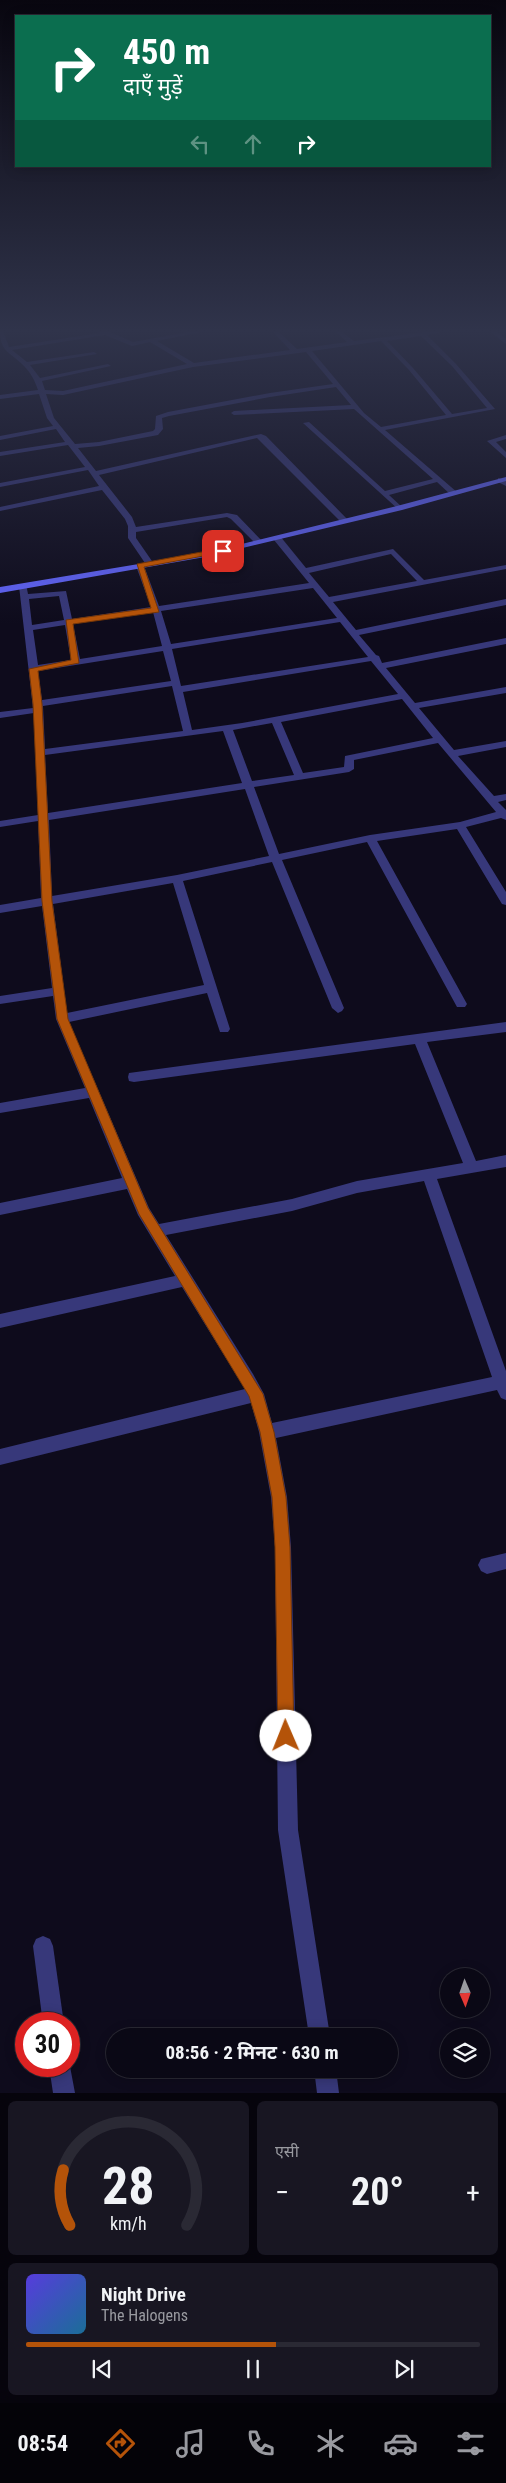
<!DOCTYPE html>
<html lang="hi">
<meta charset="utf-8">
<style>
:root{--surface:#0a0815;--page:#181622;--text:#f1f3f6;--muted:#999aa0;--line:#2a2934;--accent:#b45309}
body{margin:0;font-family:"Roboto Condensed","Noto Sans Devanagari",sans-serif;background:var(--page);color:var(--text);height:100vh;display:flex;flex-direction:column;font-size:19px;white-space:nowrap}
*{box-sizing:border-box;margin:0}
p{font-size:16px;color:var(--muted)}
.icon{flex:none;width:28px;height:28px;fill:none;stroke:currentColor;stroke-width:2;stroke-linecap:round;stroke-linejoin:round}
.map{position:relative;height:2093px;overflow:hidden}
.sheet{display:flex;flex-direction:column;gap:8px;padding:8px;background:#06040c;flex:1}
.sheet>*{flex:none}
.guide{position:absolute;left:15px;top:15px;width:476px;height:152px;border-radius:0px;box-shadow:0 2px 12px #0003,0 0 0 1px var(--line);background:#0b6e4f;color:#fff;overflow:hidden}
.needle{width:32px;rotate:178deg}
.buttons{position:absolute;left:440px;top:1968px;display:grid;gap:10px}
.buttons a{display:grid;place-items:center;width:50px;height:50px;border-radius:50%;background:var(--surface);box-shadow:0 2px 12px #0003,0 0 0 1px var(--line);font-size:25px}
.speed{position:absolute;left:15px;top:2012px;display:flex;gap:10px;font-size:25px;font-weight:700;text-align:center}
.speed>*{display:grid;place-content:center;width:65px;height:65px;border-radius:50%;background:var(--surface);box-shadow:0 2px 12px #0003,0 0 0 1px var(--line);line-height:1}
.speed .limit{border:8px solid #d22;background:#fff;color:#111}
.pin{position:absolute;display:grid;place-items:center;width:42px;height:42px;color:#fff;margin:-21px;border-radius:10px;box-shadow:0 2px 8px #0006}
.me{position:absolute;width:55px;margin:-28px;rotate:359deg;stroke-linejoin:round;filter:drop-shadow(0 0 4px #0008)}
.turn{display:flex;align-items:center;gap:18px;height:105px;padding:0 25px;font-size:22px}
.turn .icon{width:65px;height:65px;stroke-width:2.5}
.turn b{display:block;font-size:35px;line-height:42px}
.lanes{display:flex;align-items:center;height:48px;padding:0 25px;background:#0003;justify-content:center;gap:25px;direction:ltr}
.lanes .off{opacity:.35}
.big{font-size:38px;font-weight:700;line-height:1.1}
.sheet .tile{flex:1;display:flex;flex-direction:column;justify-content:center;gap:8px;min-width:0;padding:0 18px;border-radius:8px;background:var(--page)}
.sheet .dial{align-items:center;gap:0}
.dial svg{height:130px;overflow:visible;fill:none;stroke:var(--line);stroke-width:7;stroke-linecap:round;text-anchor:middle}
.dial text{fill:var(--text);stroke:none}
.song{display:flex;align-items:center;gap:15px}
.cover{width:60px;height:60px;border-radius:8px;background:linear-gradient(135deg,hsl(250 70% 55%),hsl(200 70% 35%))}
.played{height:5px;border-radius:2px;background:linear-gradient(90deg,var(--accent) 55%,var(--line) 55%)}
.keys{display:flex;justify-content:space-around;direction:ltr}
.heat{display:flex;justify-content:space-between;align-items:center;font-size:28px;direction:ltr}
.sheet .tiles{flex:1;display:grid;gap:8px;grid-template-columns:1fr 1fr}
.tile:last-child{grid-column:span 2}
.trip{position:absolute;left:106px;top:2028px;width:292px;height:50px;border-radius:25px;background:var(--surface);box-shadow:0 2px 12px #0003,0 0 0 1px var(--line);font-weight:700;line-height:50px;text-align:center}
.dock{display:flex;height:80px;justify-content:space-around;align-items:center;background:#040308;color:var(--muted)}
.dock .icon{width:35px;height:35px}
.dock .selected{color:var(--accent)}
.dock b{font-size:22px;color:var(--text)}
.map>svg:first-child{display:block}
</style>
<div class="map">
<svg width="506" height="2093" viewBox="0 0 506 2093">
<rect width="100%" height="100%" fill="#0e0b1c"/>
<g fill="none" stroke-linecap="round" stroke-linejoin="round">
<!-- street -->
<g fill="#37387a" fill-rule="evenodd">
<path d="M0,331H3L9,347L99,333L97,331L110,332L133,342L194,331H206L157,341L194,363L290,350L272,331H278L297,349L347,342L335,331H341L354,341L432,331H447L427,335L456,364L495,409L385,430L458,493L451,495L437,482L389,495L403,508L399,510L303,423L309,422L385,491L433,479L354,409L234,415L231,413L234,411L351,405L336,387L270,397L169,416L162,418L163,429L158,435L99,446L78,448L96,471L261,434L266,436L349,521L342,523L257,438L99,475L132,517L136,527L227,513L237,515L263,542L256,544L231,519L227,517L136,532V538L154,564L150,566H147L128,538V526L125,519L102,490L0,511V507L99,486L88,470L0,487V483L85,467L68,445L0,456V452L65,442L56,429L0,440V436L53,426L47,418L39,394L0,399V395L38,390C35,381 31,373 24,366C11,352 0,353 0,331ZM105,335L132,346L150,342L187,364L63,391L45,390L42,381L111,366L108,364L40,378L30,365L97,354L94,352L27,362L12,350ZM421,336L452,366L487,408L452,414L413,368L387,341ZM381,341L409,370L446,415L381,427L364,413L312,351ZM306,352L333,384L270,393L168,412L156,416L155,429L153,431L99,442L75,444L54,418L46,394L63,395L193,367Z"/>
<polygon points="489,331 496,331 506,339 506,344"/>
<polygon points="506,435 506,439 496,442 506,452 506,458 487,441"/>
<polygon points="498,478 506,480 506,486 498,482"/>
<path d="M274,536H280L306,568L393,549L424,580L506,565V569L333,602L356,630L506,599V605L359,635L376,655L379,656L382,663L506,638V644L386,668L415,703L506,687V693L419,708L454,750L506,741V747L458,756L494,796L506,794V800L498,802L506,810V820L501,818L466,827L506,892V905L502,904L457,829L377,841L467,1004L465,1007H457L367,842L282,860L344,1008L342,1011L338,1013L332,1008L272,862L183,881L230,1029L228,1032H220L207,993L69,1022L149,1208L159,1224L292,1199L357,1181L463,1163L415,1044L134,1082L129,1081L128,1077L129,1073L506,1022V1032L427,1042L476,1161L506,1155V1167L437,1179L506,1371V1400L501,1398L497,1390L276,1438L287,1497L291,1547L298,1830L330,2036H309L278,1830L275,1547L271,1497L259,1432L251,1403L0,1465V1449L245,1389L182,1287L0,1328V1314L175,1276L138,1215L127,1189L0,1215V1203L122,1178L89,1098L0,1113V1103L85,1088L56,1019L53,996L0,1004V996L52,988L42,906L0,913V905L41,898L38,821L0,827V821L38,815L34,713L0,718V712L33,708L19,586L26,584L28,594L66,591L72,619L151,607L136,566L140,564L144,566L159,606L309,583L274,540ZM391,554L417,581L329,597L309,573ZM313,588L337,618L171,644L161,611ZM59,596L64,620L32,625L29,599ZM153,612L162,646L80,659L73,624ZM340,622L368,657L181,686L172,649ZM65,625L71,660L38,665L33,630ZM163,651L171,681L42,700L38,671ZM371,661L398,694L242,723L192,730L183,692ZM172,686L183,731L45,749L43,706ZM402,699L433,738L345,756L344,767L303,773L281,722ZM272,723L294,775L252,781L233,730ZM223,731L242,783L48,813L45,755ZM438,743L496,812L460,822L370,835L279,854L254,787L349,772L354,769V760ZM245,789L269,856L177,875L52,896L49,820ZM173,883L204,985L67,1013L53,904ZM424,1181L492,1377L272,1423L264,1394L253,1374L166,1235L292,1211L357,1193Z"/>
<polygon points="506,1553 506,1569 487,1574 481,1571 478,1565 481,1559"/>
<polygon points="43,1936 50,1939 53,1946 64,2024 43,2024 33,1946 36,1939"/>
<polygon points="69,2061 75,2093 53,2093 49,2066 69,2066"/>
<polygon points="314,2069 336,2069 339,2093 317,2093"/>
</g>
<!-- secondary -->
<polygon fill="#6164fb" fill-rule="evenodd" points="506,477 506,481 402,510 205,557 0,593 0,587 205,553 397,506"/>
</g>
<!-- sky -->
<linearGradient id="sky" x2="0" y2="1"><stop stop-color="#08060f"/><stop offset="0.53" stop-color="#30344b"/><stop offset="1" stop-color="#30344b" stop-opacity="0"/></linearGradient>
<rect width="506" height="624" fill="url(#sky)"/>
<!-- route -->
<polygon fill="#b45309" stroke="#753606" points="223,548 226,551 225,552 144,567 159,612 73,624 79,663 38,671 42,704 52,901 68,1019 148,1208 263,1394 274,1432 286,1497 290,1547 294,1736 292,1742 286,1744 280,1742 278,1736 275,1547 272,1497 260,1432 249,1396 139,1214 57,1019 42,901 33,704 29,669 71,660 66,620 151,608 137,564"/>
</svg>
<div class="buttons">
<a><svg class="needle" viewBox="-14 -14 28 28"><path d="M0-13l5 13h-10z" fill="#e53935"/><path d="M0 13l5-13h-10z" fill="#999aa0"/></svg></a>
<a><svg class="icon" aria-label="layers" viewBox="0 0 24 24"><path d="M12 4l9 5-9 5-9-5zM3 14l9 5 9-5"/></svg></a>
</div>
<div class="speed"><div class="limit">30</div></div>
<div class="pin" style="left:223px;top:551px;background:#d93025"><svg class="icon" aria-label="arrive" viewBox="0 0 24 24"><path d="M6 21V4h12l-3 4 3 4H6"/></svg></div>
<svg class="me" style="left:286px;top:1736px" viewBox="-20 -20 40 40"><circle r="19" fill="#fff"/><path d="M0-13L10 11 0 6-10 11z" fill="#b45309"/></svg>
<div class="trip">08:56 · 2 मिनट · 630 m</div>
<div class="guide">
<div class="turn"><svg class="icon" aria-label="right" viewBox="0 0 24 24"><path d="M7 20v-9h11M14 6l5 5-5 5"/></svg><div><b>450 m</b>दाएँ मुड़ें</div></div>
<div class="lanes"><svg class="icon off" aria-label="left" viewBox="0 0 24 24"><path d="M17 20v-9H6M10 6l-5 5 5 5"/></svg><svg class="icon off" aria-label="ahead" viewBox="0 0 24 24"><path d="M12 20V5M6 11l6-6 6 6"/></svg><svg class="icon" aria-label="right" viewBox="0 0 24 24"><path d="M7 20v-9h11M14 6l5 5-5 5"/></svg></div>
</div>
</div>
<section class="sheet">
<div class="tiles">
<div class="tile dial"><svg viewBox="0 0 100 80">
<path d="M14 69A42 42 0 1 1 86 69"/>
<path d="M14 69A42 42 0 0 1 10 35" stroke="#b45309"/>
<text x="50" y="56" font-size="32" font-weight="700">28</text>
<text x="50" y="72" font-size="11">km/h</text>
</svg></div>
<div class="tile"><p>एसी</p>
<div class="heat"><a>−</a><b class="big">20°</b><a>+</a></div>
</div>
<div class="tile">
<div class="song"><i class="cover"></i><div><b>Night Drive</b><p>The Halogens</p></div></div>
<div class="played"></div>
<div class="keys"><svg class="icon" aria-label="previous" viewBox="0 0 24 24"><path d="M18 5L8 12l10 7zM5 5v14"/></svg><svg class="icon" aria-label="pause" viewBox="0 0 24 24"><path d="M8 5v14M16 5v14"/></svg><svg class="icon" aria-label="next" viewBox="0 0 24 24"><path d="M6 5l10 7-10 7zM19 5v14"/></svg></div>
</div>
</div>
</section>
<nav class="dock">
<b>08:54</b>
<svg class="icon selected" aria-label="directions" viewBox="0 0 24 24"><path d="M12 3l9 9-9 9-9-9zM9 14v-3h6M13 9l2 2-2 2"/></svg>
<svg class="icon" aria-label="music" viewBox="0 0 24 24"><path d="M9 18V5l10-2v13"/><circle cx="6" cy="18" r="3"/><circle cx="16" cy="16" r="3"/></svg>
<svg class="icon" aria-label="phone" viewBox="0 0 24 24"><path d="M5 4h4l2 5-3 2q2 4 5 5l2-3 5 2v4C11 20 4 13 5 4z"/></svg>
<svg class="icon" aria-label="climate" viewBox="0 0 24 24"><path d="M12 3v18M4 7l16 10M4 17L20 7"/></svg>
<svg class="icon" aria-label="car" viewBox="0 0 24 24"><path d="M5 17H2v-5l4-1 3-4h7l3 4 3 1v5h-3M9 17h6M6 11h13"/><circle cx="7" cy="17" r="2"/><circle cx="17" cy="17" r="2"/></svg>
<svg class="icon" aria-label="filters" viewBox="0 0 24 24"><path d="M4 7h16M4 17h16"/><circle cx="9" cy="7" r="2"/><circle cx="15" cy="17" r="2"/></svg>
</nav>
